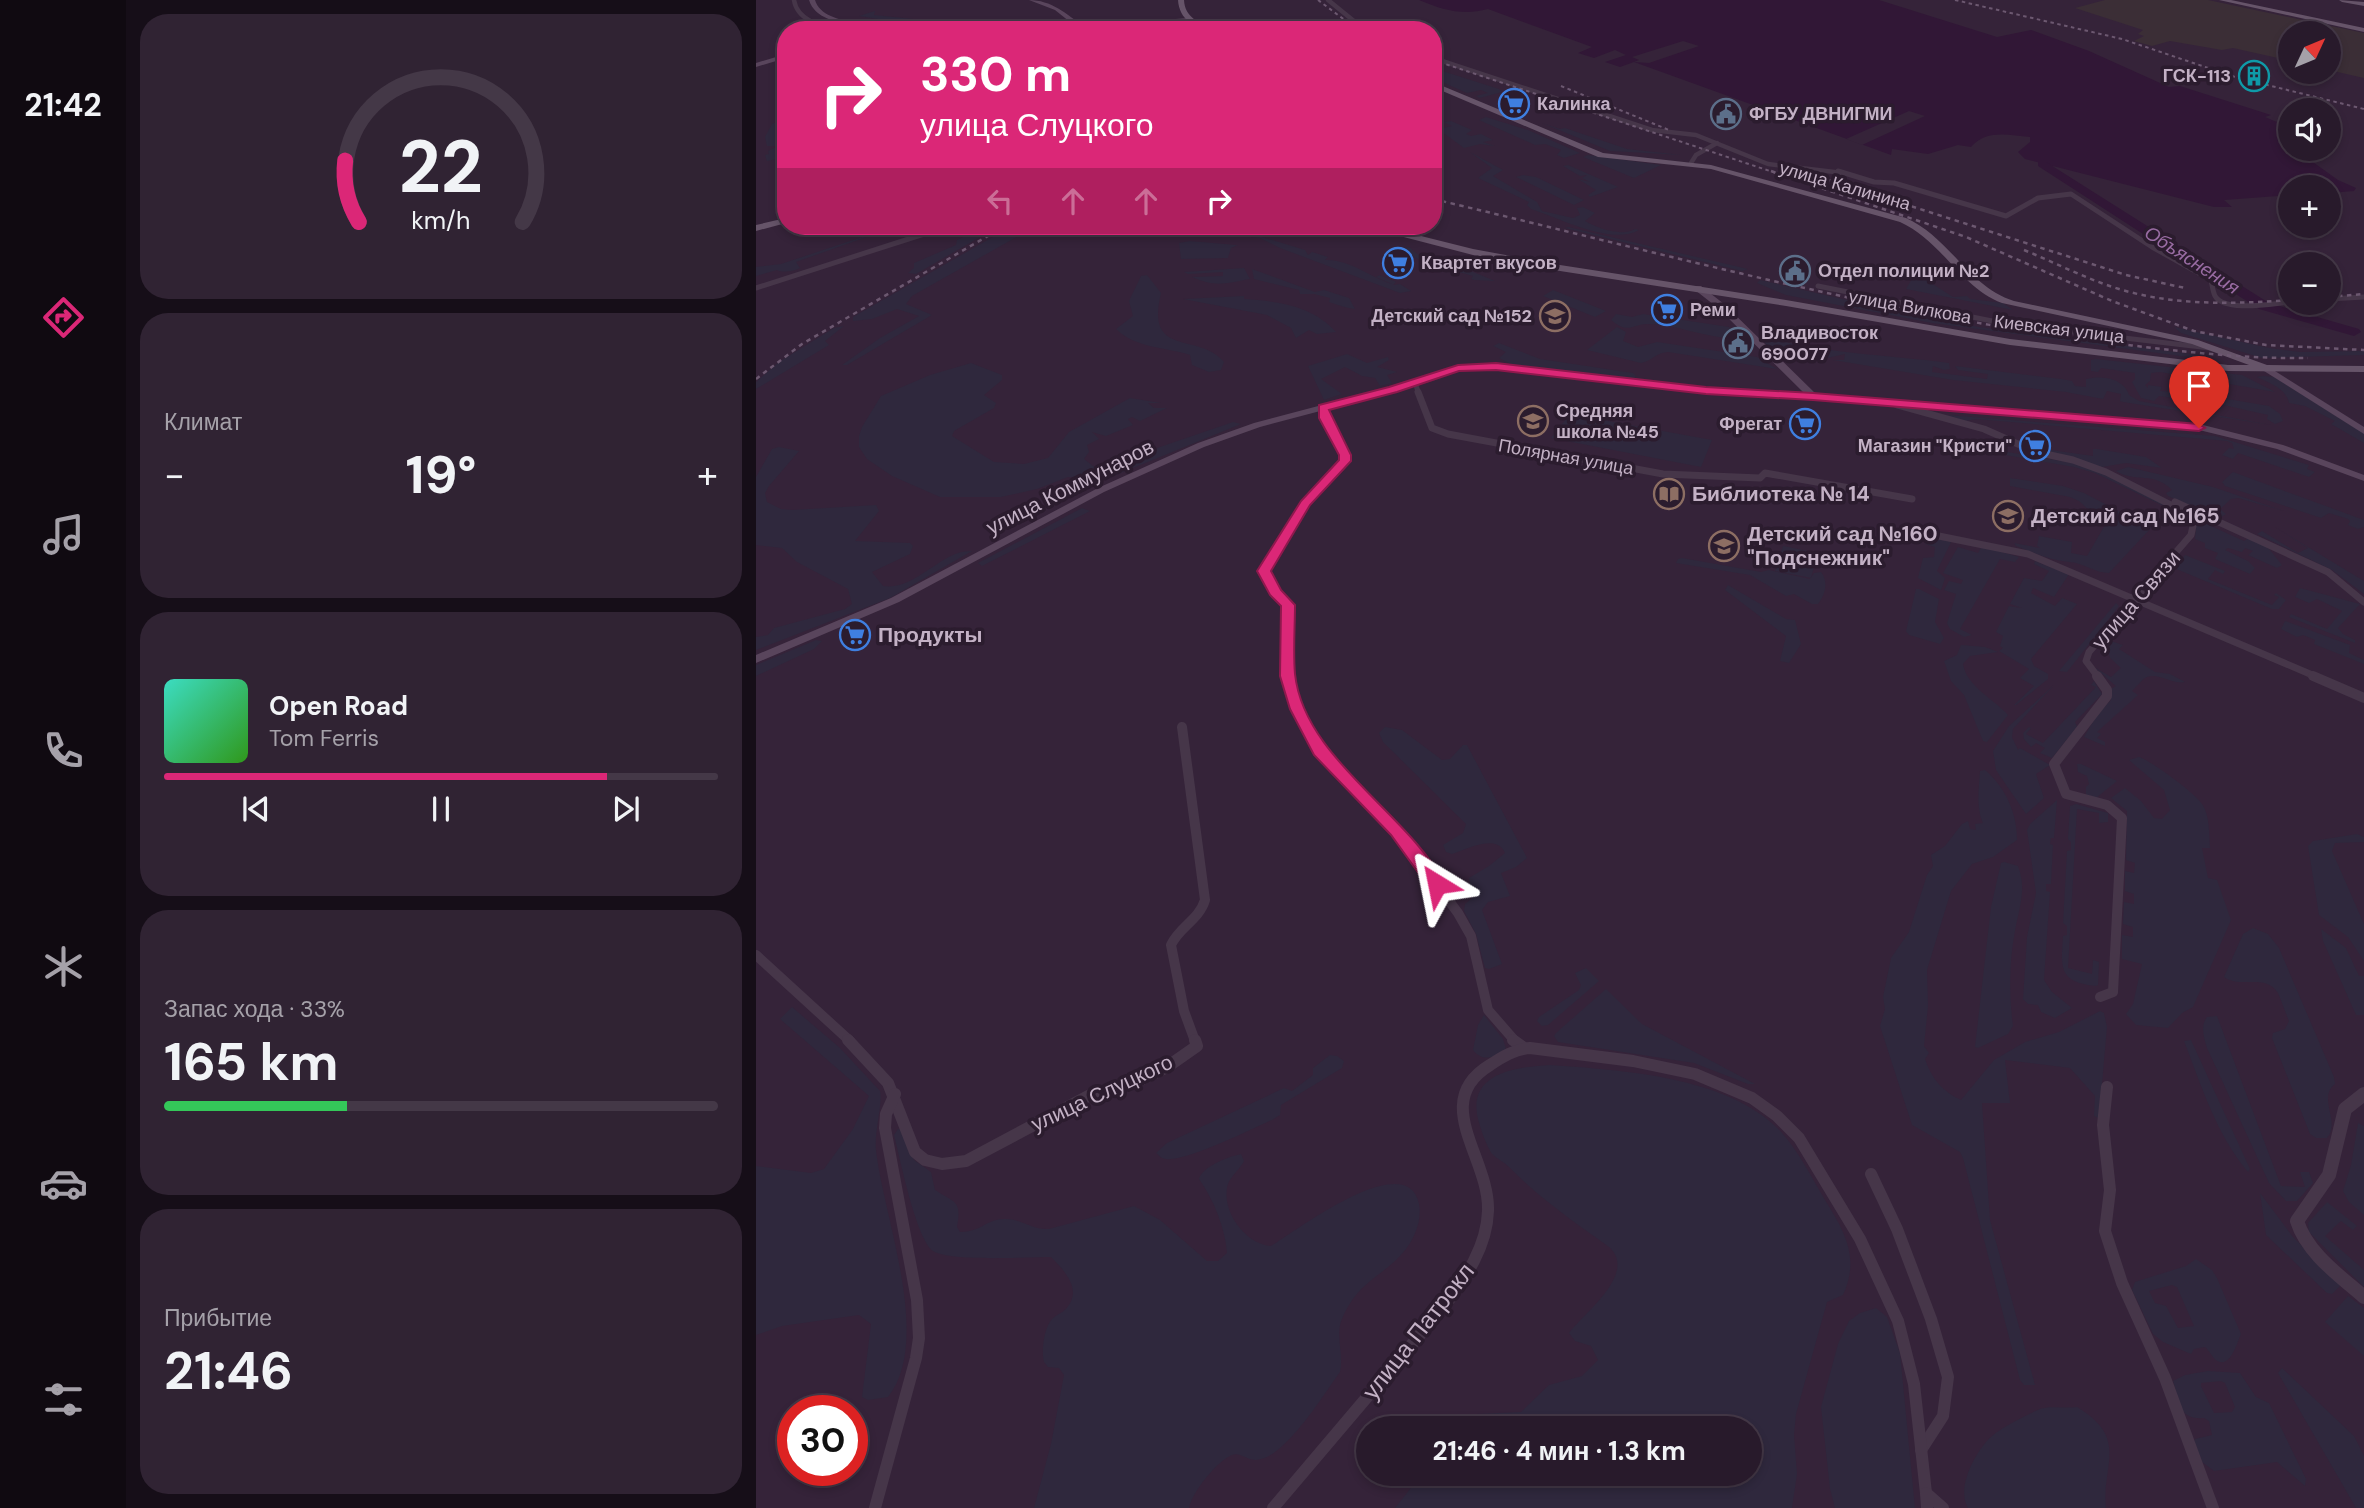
<!DOCTYPE html>
<html lang="ru">
<meta charset="utf-8">
<style>
:root{--surface:#281a2b;--page:#302333;--text:#f1f3f6;--muted:#a5a1a9;--line:#443847;--accent:#db2777}
body{margin:0;font-family:"DM Sans",sans-serif;background:var(--page);color:var(--text);height:100vh;display:flex;flex-direction:column;font-size:26px;white-space:nowrap}
*{box-sizing:border-box;margin:0}
p{font-size:23px;color:var(--muted)}
.icon{flex:none;width:38px;height:38px;fill:none;stroke:currentColor;stroke-width:2;stroke-linecap:round;stroke-linejoin:round}
.map{position:relative;flex:1;overflow:hidden}
.side{display:flex;flex-direction:column;gap:14px;padding:14px;background:#160e18;width:630px}
.side>*{flex:none}
.banner{position:absolute;left:21px;top:21px;width:665px;height:214px;border-radius:28px;box-shadow:0 4px 10px #0003,0 0 0 2px var(--line);background:#db2777;color:#fff;overflow:hidden}
.needle{width:46px;rotate:46deg}
.controls{position:absolute;left:1522px;top:21px;display:grid;gap:14px}
.controls a{display:grid;place-items:center;width:63px;height:63px;border-radius:50%;background:var(--surface);box-shadow:0 4px 10px #0003,0 0 0 2px var(--line);font-size:35px}
.speed{position:absolute;left:21px;top:1395px;display:flex;gap:14px;font-size:35px;font-weight:700;text-align:center}
.speed>*{display:grid;place-content:center;width:91px;height:91px;border-radius:50%;background:var(--surface);box-shadow:0 4px 10px #0003,0 0 0 2px var(--line);line-height:1}
.speed .limit{border:10px solid #d22;background:#fff;color:#111}
.pin{position:absolute;display:grid;place-items:center;width:60px;height:60px;color:#fff;margin:-72px -30px;border-radius:50% 50% 50% 0;rotate:-45deg;box-shadow:0 0 7px #0007}
.pin .icon{rotate:45deg}
.me{position:absolute;width:77px;margin:-38px;rotate:325deg;stroke-linejoin:round;filter:drop-shadow(0 0 5px #0008)}
.turn{display:flex;align-items:center;gap:24px;height:147px;padding:0 28px;font-size:32px}
.turn .icon{width:91px;height:91px;stroke-width:2.5}
.turn b{display:block;font-size:49px;line-height:60px}
.lanes{display:flex;align-items:center;height:66px;padding:0 28px;background:#0003;justify-content:center;gap:35px;direction:ltr}
.lanes .off{opacity:.35}
.big{font-size:52px;font-weight:700;line-height:1.1}
.side .tile{flex:1;display:flex;flex-direction:column;justify-content:center;gap:10px;min-width:0;padding:0 24px;border-radius:28px;background:var(--page)}
.side .dial{align-items:center;gap:0}
.dial svg{height:182px;overflow:visible;fill:none;stroke:var(--line);stroke-width:7;stroke-linecap:round;text-anchor:middle}
.dial text{fill:var(--text);stroke:none}
.song{display:flex;align-items:center;gap:21px}
.cover{width:84px;height:84px;border-radius:10px;background:linear-gradient(135deg,hsl(170 70% 55%),hsl(110 70% 35%))}
.played{height:7px;border-radius:4px;background:linear-gradient(90deg,var(--accent) 80%,var(--line) 80%)}
.keys{display:flex;justify-content:space-around;direction:ltr}
.heat{display:flex;justify-content:space-between;align-items:center;font-size:38px;direction:ltr}
.charge{height:10px;border-radius:5px;background:linear-gradient(90deg,#34c759 33%,var(--line) 0)}
.trip{position:absolute;left:600px;top:1416px;width:406px;height:70px;border-radius:35px;background:var(--surface);box-shadow:0 4px 10px #0003,0 0 0 2px var(--line);font-weight:700;line-height:70px;text-align:center}
main{display:flex;flex:1;min-height:0}
.tabs{display:flex;flex-direction:column;width:126px;justify-content:space-around;align-items:center;background:#100a11;color:var(--muted)}
.tabs .icon{width:49px;height:49px}
.tabs .current{color:var(--accent)}
.tabs b{font-size:32px;color:var(--text)}
.map>svg:first-child{display:block}
</style>
<main>
<nav class="tabs">
<b>21:42</b>
<svg class="icon current" aria-label="directions" viewBox="0 0 24 24"><path d="M12 3l9 9-9 9-9-9zM9 14v-3h6M13 9l2 2-2 2"/></svg>
<svg class="icon" aria-label="music" viewBox="0 0 24 24"><path d="M9 18V5l10-2v13"/><circle cx="6" cy="18" r="3"/><circle cx="16" cy="16" r="3"/></svg>
<svg class="icon" aria-label="phone" viewBox="0 0 24 24"><path d="M5 4h4l2 5-3 2q2 4 5 5l2-3 5 2v4C11 20 4 13 5 4z"/></svg>
<svg class="icon" aria-label="climate" viewBox="0 0 24 24"><path d="M12 3v18M4 7l16 10M4 17L20 7"/></svg>
<svg class="icon" aria-label="car" viewBox="0 0 24 24"><path d="M5 17H2v-5l4-1 3-4h7l3 4 3 1v5h-3M9 17h6M6 11h13"/><circle cx="7" cy="17" r="2"/><circle cx="17" cy="17" r="2"/></svg>
<svg class="icon" aria-label="filters" viewBox="0 0 24 24"><path d="M4 7h16M4 17h16"/><circle cx="9" cy="7" r="2"/><circle cx="15" cy="17" r="2"/></svg>
</nav>
<section class="side">
<div class="tile dial"><svg viewBox="0 0 100 80">
<path d="M14 69A42 42 0 1 1 86 69"/>
<path d="M14 69A42 42 0 0 1 8 42" stroke="#db2777"/>
<text x="50" y="56" font-size="32" font-weight="700">22</text>
<text x="50" y="72" font-size="11">km/h</text>
</svg></div>
<div class="tile"><p>Климат</p>
<div class="heat"><a>−</a><b class="big">19°</b><a>+</a></div>
</div>
<div class="tile">
<div class="song"><i class="cover"></i><div><b>Open Road</b><p>Tom Ferris</p></div></div>
<div class="played"></div>
<div class="keys"><svg class="icon" aria-label="previous" viewBox="0 0 24 24"><path d="M18 5L8 12l10 7zM5 5v14"/></svg><svg class="icon" aria-label="pause" viewBox="0 0 24 24"><path d="M8 5v14M16 5v14"/></svg><svg class="icon" aria-label="next" viewBox="0 0 24 24"><path d="M6 5l10 7-10 7zM19 5v14"/></svg></div>
</div>
<div class="tile"><p>Запас хода · 33%</p><b class="big">165 km</b><div class="charge"></div></div>
<div class="tile"><p>Прибытие</p><b class="big">21:46</b></div>
</section>
<div class="map">
<svg width="1608" height="1508" viewBox="0 0 1608 1508">
<rect width="100%" height="100%" fill="#352339"/>
<!-- medical -->
<polygon fill="#3b2e36" points="1349,0 1452,0 1608,33 1608,78 1573,70 1573,33 1535,33 1535,61 1477,48 1466,50 1414,41 1396,46 1378,41 1388,36 1382,34 1387,30 1319,8"/>
<!-- green -->
<g fill="#2f283d" fill-rule="evenodd">
<polygon points="119,11 118,15 215,25 243,22 227,30 191,30 103,16"/>
<polygon points="677,68 743,89 746,92 724,98 720,96 732,93 725,90 711,93 677,78"/>
<polygon points="730,117 772,130 824,153 808,158 801,155 805,150 789,144 779,145 723,120"/>
<polygon points="29,118 27,131 23,127 27,119 20,130 26,135 30,153 21,159 11,161 9,155 13,154 12,151 22,146 11,146 9,137 16,124"/>
<polygon points="695,121 716,130 710,134 715,136 725,134 737,140 727,142 739,146 724,144 708,148 682,129 696,126 688,122"/>
<polygon points="786,123 804,129 809,128 871,149 926,155 854,151"/>
<path d="M714,152L747,170L737,176L781,202L786,211L817,218L824,215L821,208L827,207L839,213L829,221C841,228 865,237 879,229L883,230C856,246 803,218 775,209L771,205L773,202L722,178L736,168Z"/>
<polygon points="832,155 905,165 878,178 827,157"/>
<polygon points="812,165 860,186 862,187 834,197 832,195 840,190 822,179 834,182 841,179 834,182 826,178 831,175 824,176 807,166"/>
<polygon points="767,175 780,177 828,200 818,205 760,177"/>
<path d="M139,226H154L119,234L40,262L44,268C40,271 25,273 21,270L0,276V267L25,264Z"/>
<polygon points="229,226 243,226 160,274 152,273 158,268 158,263 200,245 201,240"/>
<polygon points="256,226 280,226 156,296 150,304 176,315 91,365 86,365 124,338 163,316 141,309 116,319 97,321 97,317"/>
<path d="M435,226H470L549,250L552,255L556,252L572,257L569,260C593,259 614,277 636,284L620,277L624,275L640,282L637,285L644,284L655,291L644,293L524,248L504,238L436,230Z"/>
<polygon points="812,227 992,269 986,271 809,228"/>
<polygon points="434,241 480,245 482,245 475,248 472,258 425,259 423,243"/>
<path d="M653,247L664,256L705,267L739,281L718,280L715,279L717,276C691,268 668,268 647,248Z"/>
<path d="M488,268L494,279C470,283 461,288 436,277L467,276V272L432,274L428,272Z"/>
<path d="M496,269L559,292L568,290L593,298L599,309C590,308 582,305 573,302L574,298L558,294H544L543,290L498,279Z"/>
<path d="M391,275L405,293C389,359 442,331 468,362L465,370L453,372L436,365L434,355C409,347 379,348 360,329L377,316L373,301L385,276Z"/>
<polygon points="1164,276 1197,297 1211,296 1214,299 1247,303 1257,310 1150,289 1157,277"/>
<polygon points="1004,280 1143,312 1223,327 1443,355 1447,359 1176,323 1030,295 1001,283"/>
<polygon points="797,290 850,311 839,317 787,296"/>
<path d="M488,296V299C522,301 557,306 580,332L561,334L553,330L540,338L535,328L511,315L427,299Z"/>
<path d="M860,314L876,317L887,314L973,327L986,338C955,341 923,324 891,324C875,325 872,334 855,320Z"/>
<polygon points="88,326 69,341 73,345 0,389 0,382 23,362 78,328"/>
<path d="M861,327L870,332L867,341L882,347L901,342L1001,357L1021,369L912,352C901,352 896,361 885,363L831,350Z"/>
<polygon points="1418,327 1513,348 1544,352 1608,351 1608,355 1506,358 1425,333"/>
<path d="M1012,338C1071,354 1133,355 1193,363L1194,369L1188,370L1177,366L1176,372L1231,379L1232,374L1202,370L1199,366L1305,379L1316,381L1319,386L1330,387V379C1345,375 1368,378 1373,395L1383,401L1515,425L1367,402L1364,401L1365,394L1351,391L1347,399L1310,392L1197,380L1077,360H1088L1089,354L1067,359L1025,352L1014,348L1006,340Z"/>
<polygon points="743,343 784,359 877,373 880,376 877,380 757,365 743,358 750,352 737,346"/>
<polygon points="591,354 611,363 632,357 633,360 621,367 641,372 631,375 636,383 624,386 619,378 606,376 589,367 565,379 586,394 568,400 552,366"/>
<polygon points="1340,359 1486,375 1519,392 1404,372 1395,373 1394,381 1389,385 1392,388 1392,385 1406,387 1404,391 1436,393 1513,406 1524,414 1527,421 1519,424 1511,419 1512,415 1463,404 1403,396 1398,401 1385,398 1376,382 1379,379 1379,373 1345,368 1342,372 1335,371 1335,360"/>
<polygon points="215,363 246,375 246,380 228,395 240,403 238,408 198,431 196,436 238,462 268,464 292,458 313,432 374,398 405,403 392,403 398,408 411,408 384,421 376,417 372,419 377,425 350,436 336,432 343,439 331,445 333,452 328,459 337,466 352,469 404,447 477,422 485,424 350,479 312,477 281,489 245,497 184,497 136,476 111,459 103,447 103,436 106,427 125,396 174,375"/>
<path d="M1507,376L1518,377L1608,433V443L1575,424L1579,421L1549,406L1533,403C1530,388 1513,383 1501,377Z"/>
<polygon points="814,414 956,440 945,467 795,438"/>
<polygon points="1190,415 1459,436 1553,465 1551,469 1559,472 1553,477 1482,453 1477,459 1466,455 1473,448 1478,449 1476,443 1471,441 1220,419 1209,421"/>
<polygon points="1289,441 1295,442 1295,450 1337,456 1337,449 1341,449 1390,457 1406,468 1370,463 1346,467 1290,452"/>
<polygon points="1198,443 1317,463 1348,473 1415,506 1420,512 1339,473 1318,467 1186,444"/>
<path d="M23,447L43,451L13,486L9,493L11,502L25,509L36,510L120,505L123,511L99,541L154,543L157,546L154,554L116,572L127,586C160,591 186,549 216,551L134,598L0,650V637L12,635L18,628L89,609L96,604L92,589L41,562L26,548L0,545V477L16,449Z"/>
<path d="M1372,467L1457,487L1528,511L1482,498L1475,499L1464,509L1470,514L1462,519L1412,496L1410,493L1416,490C1398,471 1378,483 1360,471Z"/>
<polygon points="1477,472 1608,520 1608,527 1602,529 1592,525 1594,521 1592,519 1573,513 1565,518 1469,486 1466,482"/>
<path d="M1254,478L1307,486L1328,493L1395,528L1353,573C1339,573 1328,563 1314,562C1296,561 1278,553 1260,546L1258,543L1284,548L1281,546L1283,536L1316,542L1315,553L1331,556L1349,525L1323,501L1314,497L1254,486Z"/>
<polygon points="1407,498 1459,522 1455,526 1488,541 1493,538 1510,545 1526,565 1521,568 1492,555 1497,551 1489,548 1486,552 1472,548 1469,550 1492,561 1499,568 1494,574 1459,559 1462,553 1449,548 1449,543 1439,539 1440,526"/>
<polygon points="326,508 334,511 226,566 222,563"/>
<polygon points="1519,527 1608,581 1608,594 1576,570 1501,534 1506,531 1542,553 1552,548"/>
<polygon points="1172,537 1195,542 1181,571 1189,578 1185,590 1162,578 1167,558 1178,557 1179,547 1169,544"/>
<polygon points="1027,546 1062,553 1055,578 1019,571"/>
<polygon points="1226,546 1263,557 1259,562 1244,559 1204,629 1216,635 1208,637 1194,629 1191,623 1200,594 1188,590 1193,581 1205,584 1207,580 1187,573 1202,547 1222,553"/>
<polygon points="1429,555 1469,571 1467,574 1459,570 1452,579 1516,605 1523,597 1518,595 1520,593 1530,600 1523,609 1516,609 1418,568"/>
<path d="M926,558L1005,572L1013,570L1054,579L1058,573L1065,572C1073,582 1069,595 1062,604H1056L1038,594L1030,596L994,575L920,563L922,559Z"/>
<polygon points="1279,561 1313,574 1298,597 1277,588 1275,593 1299,606 1306,598 1321,604 1275,659 1278,666 1292,674 1292,679 1260,705 1258,705 1278,686 1264,678 1273,669 1243,651 1247,648 1244,646 1247,636 1240,632 1253,606 1266,608 1254,604 1268,578 1286,581 1293,571 1278,564"/>
<polygon points="972,585 1030,619 1039,620 1045,644 1033,663 1024,661 1030,636 969,590"/>
<polygon points="1544,588 1604,604 1582,628 1587,634 1599,640 1599,643 1533,617 1535,614 1571,629 1586,611 1561,599 1553,603 1539,597"/>
<polygon points="1163,589 1183,599 1179,622 1188,638 1184,644 1153,635 1150,631 1160,589"/>
<polygon points="1360,603 1363,606 1311,672 1303,671"/>
<polygon points="1529,621 1594,645 1593,653 1608,660 1608,664 1558,644 1559,640 1547,635 1541,637 1525,629"/>
<polygon points="60,640 66,641 58,649 0,676 0,665"/>
<path d="M1352,640L1367,645L1363,649L1399,672L1414,674L1429,682C1417,685 1400,671 1389,678C1385,681 1380,687 1376,691L1382,695L1341,732L1345,734L1341,738L1349,742V746L1328,737L1342,713L1355,700V689L1360,686L1338,667L1355,677L1365,668L1354,658L1353,654L1344,649Z"/>
<path d="M1205,645L1229,647L1242,652L1214,656L1207,664C1211,687 1238,699 1252,715L1231,742L1227,741L1208,695L1195,681L1188,661L1201,655Z"/>
<polygon points="1338,681 1346,694 1319,722 1321,727 1296,758 1284,753 1289,748 1280,743 1275,747 1268,739 1267,733 1273,727 1275,728 1270,734 1287,743 1340,687 1335,685"/>
<polygon points="1298,685 1257,729 1256,737 1262,750 1264,748 1294,765 1280,774 1288,798 1270,814 1240,770 1237,751 1253,726"/>
<path d="M629,727L646,730L686,760L694,759L707,745H711L771,858L760,867L745,873L754,896L732,902L726,910L746,964L733,969L729,968L720,934L708,911L709,904L716,898L713,878L733,866L749,853C741,833 711,849 696,854L690,852L687,845L707,833L710,824L627,742L623,733Z"/>
<path d="M1383,757C1394,760 1439,793 1446,804C1454,815 1453,835 1454,848H1446L1452,878L1461,880L1475,920L1437,1007L1426,1013L1412,1028L1380,1025L1370,1014L1377,1004L1386,964L1366,959V935L1377,937V927L1367,924L1368,902L1378,904V894L1369,891V871L1378,873L1379,863L1370,860L1371,811L1355,798L1369,788L1385,801L1398,818L1406,819L1414,810L1408,790L1373,760Z"/>
<polygon points="1321,764 1325,764 1361,781 1340,798 1330,795 1330,787 1333,784 1331,776 1322,772"/>
<path d="M1229,770C1250,788 1261,813 1261,840L1237,857L1216,864L1195,891L1171,970L1172,1006L1168,1046L1173,1053L1169,1059C1175,1078 1187,1092 1205,1100L1238,1060L1269,1042L1303,1032L1344,1011L1348,1013L1351,1027L1343,1118L1338,1116L1339,1096L1314,1068L1249,1060L1254,1103H1226L1234,1220L1279,1385H1268L1264,1380L1207,1158L1204,1152L1156,1125L1124,1026L1129,1009L1127,997L1135,958L1153,932L1171,875L1177,866L1175,855L1189,846L1206,824L1212,821L1214,829L1220,830L1219,824L1227,823C1220,808 1223,787 1224,771Z"/>
<polygon points="1301,800 1298,838 1295,838 1294,844 1297,845 1295,884 1290,884 1290,891 1294,892 1288,980 1296,992 1316,1008 1299,1018 1285,1012 1282,1005 1272,1004 1267,999 1271,937 1280,893 1271,830 1274,824"/>
<path d="M1320,804L1352,813V822L1343,823V813L1321,809L1312,968L1336,974L1337,960L1343,962L1342,985L1340,986C1302,982 1305,968 1307,936L1311,935V926L1307,923L1311,851L1315,850V842L1312,839L1314,806Z"/>
<polygon points="1601,834 1608,837 1608,842 1579,843 1576,851 1608,924 1608,961 1592,937 1563,915 1552,846 1557,841"/>
<path d="M1248,862L1262,866C1271,889 1263,908 1259,931C1253,961 1253,996 1257,1026L1252,1034L1222,1048L1219,1047L1235,907L1245,863Z"/>
<path d="M1497,928L1512,934L1523,948L1578,1077L1579,1084C1561,1098 1585,1122 1571,1138H1560L1554,1134L1516,1038L1517,1033L1529,1029L1533,1021C1529,1012 1526,1002 1522,993C1510,973 1484,989 1468,977L1487,934Z"/>
<polygon points="1565,929 1590,948 1603,976 1608,976 1608,1015 1600,1015 1567,941"/>
<polygon points="830,968 843,981 792,1025 786,1026 781,1021 783,1017 823,990 825,985 819,973"/>
<polygon points="850,989 886,1024 999,1084 992,1084 938,1063 802,1042 798,1036 800,1033"/>
<path d="M36,1007L84,1048L124,1091C127,1103 118,1132 120,1150C127,1216 177,1340 132,1397L112,1400L106,1397L115,1324L103,1315L26,1326L0,1335V1166L55,1173L68,1169L97,1129L113,1096L24,1019Z"/>
<path d="M728,1015L747,1039L750,1049C740,1057 727,1063 717,1050L722,1025Z"/>
<path d="M1461,1016L1525,1186L1549,1187L1544,1172H1553L1557,1183L1541,1201H1530L1513,1183L1451,1048C1448,1038 1444,1026 1451,1017Z"/>
<path d="M1435,1040L1494,1169L1492,1172C1461,1136 1445,1085 1428,1041Z"/>
<path d="M574,1055L581,1056L588,1061L586,1068L525,1105L524,1115L516,1120C495,1129 430,1162 410,1159C404,1158 404,1156 400,1153L411,1143L528,1088L536,1091L557,1075V1068Z"/>
<path d="M794,1065C864,1070 975,1076 1026,1133C1043,1152 1056,1178 1069,1200C1089,1232 1104,1258 1087,1295L1071,1302L1040,1414L1038,1435L1041,1474L1036,1508H639L666,1474H994V1428H703L721,1414L765,1412L793,1385L826,1376L842,1360L835,1346L819,1341L813,1333C829,1312 882,1273 853,1247C818,1222 783,1198 753,1167C748,1162 741,1159 736,1154C730,1145 725,1130 722,1119C711,1073 760,1067 794,1065Z"/>
<polygon points="1602,1123 1608,1126 1608,1215 1593,1202 1587,1191 1595,1165"/>
<path d="M142,1129L146,1130L158,1160L175,1172L179,1190C199,1203 206,1200 201,1227L204,1232C225,1232 231,1219 248,1219C264,1218 276,1230 293,1229L378,1206L404,1220L451,1261H462L471,1253C469,1228 458,1200 443,1179C447,1166 472,1157 485,1154L488,1161C484,1169 475,1176 472,1184C464,1210 489,1244 515,1246C540,1231 651,1146 663,1204C666,1220 659,1237 650,1249C628,1277 603,1279 586,1319C579,1334 588,1355 584,1372C566,1397 548,1427 524,1448C495,1473 489,1450 476,1455C461,1461 436,1492 433,1508H278L295,1444L308,1375L303,1368L292,1367L288,1362C285,1351 288,1328 296,1319C300,1315 306,1313 310,1309C327,1290 309,1271 295,1257C270,1257 195,1262 177,1251C160,1239 144,1158 138,1135Z"/>
<polygon points="1504,1193 1537,1237 1583,1283 1584,1286 1576,1294 1571,1293 1510,1235"/>
<polygon points="1571,1202 1601,1226 1597,1230 1585,1221 1569,1236 1608,1270 1608,1287 1553,1232 1552,1223"/>
<path d="M1440,1259L1456,1270L1461,1278L1485,1334C1481,1343 1474,1370 1460,1360C1456,1357 1453,1350 1449,1347L1438,1349L1435,1354L1407,1342L1397,1334L1376,1290L1379,1282L1385,1280L1430,1266ZM1416,1285L1421,1287L1438,1326L1422,1328L1410,1306L1399,1303L1393,1291Z"/>
<polygon points="1592,1296 1608,1308 1608,1356 1569,1322"/>
<polygon points="1120,1308 1131,1317 1144,1353 1159,1508 1079,1508 1074,1489 1065,1407 1082,1344 1093,1321 1104,1313"/>
<polygon points="1526,1368 1598,1436 1608,1456 1608,1508 1600,1508 1522,1373"/>
<path d="M1452,1371L1484,1373L1500,1397L1513,1403L1550,1479L1549,1486L1521,1462L1458,1471L1446,1462L1438,1442L1439,1439L1456,1435L1453,1421L1448,1418C1422,1420 1424,1403 1417,1381L1429,1375ZM1465,1381L1469,1383L1479,1407L1476,1412L1458,1413L1445,1386V1383Z"/>
<path d="M1321,1407C1374,1439 1345,1465 1350,1508H1212C1199,1487 1222,1445 1241,1432C1253,1424 1270,1415 1284,1409C1294,1405 1310,1409 1321,1407Z"/>
</g>
<!-- water -->
<path fill="#311736" d="M663,0H1123L1241,37L1275,30L1333,51L1413,87L1424,86L1515,115L1509,117L1535,128V149H1557L1540,150L1582,180L1600,188L1598,191L1573,193V187H1535V195L1468,200L1476,207H1458L1269,159L1262,152L1274,142V137C1253,135 1230,129 1215,147L1202,145L1172,154L1136,149L1135,155L878,62L864,67L849,62L870,55L859,50L838,58L822,53L836,47L732,9C707,16 687,10 663,0Z"/>
<!-- pier -->
<g fill="#352339">
<polygon points="927,41 943,46 893,63 878,62 883,60 876,57"/>
<polygon points="1153,111 1169,116 1106,145 1090,139"/>
</g>
<g fill="none" stroke-linecap="round" stroke-linejoin="round">
<!-- river -->
<polygon fill="#311736" fill-rule="evenodd" points="1282,162 1290,162 1513,303 1603,329 1605,332 1598,336 1503,309 1282,166"/>
<!-- minor-far4 -->
<g stroke="#463649" stroke-width="4.5">
<path d="M38,0C41,20 64,26 81,30"/>
<polyline points="572,0 609,30"/>
<polyline points="677,58 896,130 940,135 1012,164 1087,173"/>
<polyline points="935,163 940,155 961,143"/>
</g>
<!-- minor-far3 -->
<g stroke="#463649" stroke-width="5">
<path d="M1082,171L1118,182L1138,183L1250,216L1282,198L1315,194L1396,247L1455,280C1456,285 1457,292 1459,296C1469,313 1519,303 1535,302"/>
<polyline points="1062,286 1256,325 1454,348"/>
<polyline points="0,288 193,226"/>
<polyline points="1573,299 1608,297"/>
<polyline points="659,383 663,394"/>
</g>
<!-- minor-far2 -->
<g stroke="#463649" stroke-width="7">
<polyline points="662,392 676,428 692,434 907,474 1004,478 1009,473 1156,499"/>
<polyline points="1141,405 1228,429 1280,452 1317,460 1350,472 1417,506 1430,516 1437,526 1435,535 1333,652 1330,661 1342,677"/>
<polyline points="1419,502 1572,572 1608,602"/>
<polyline points="1148,529 1272,554 1561,677"/>
<polyline points="532,677 532,605 519,592 508,571 549,503 589,461 589,455 569,418 567,408"/>
</g>
<!-- minor-far1 -->
<g stroke="#463649" stroke-width="10">
<polyline points="532,676 542,709 559,743 574,764 641,831 702,913 715,936 732,1010 759,1041"/>
<polyline points="1341,676 1351,690 1351,696 1298,764 1310,794 1351,805 1366,818 1357,992 1344,997"/>
<polyline points="1557,676 1608,698"/>
<path d="M426,727L449,900C443,920 423,927 415,945L428,1011L439,1041"/>
<polyline points="0,955 94,1041"/>
</g>
<!-- minor -->
<g stroke="#463649" stroke-width="12">
<polyline points="92,1040 132,1083 159,1152 169,1160 186,1164 210,1161 336,1094 382,1081 411,1067 441,1046 439,1040"/>
<polyline points="757,1040 768,1048"/>
<polyline points="1351,1087 1347,1125 1354,1190 1349,1231 1366,1283 1409,1378 1457,1508"/>
<polyline points="1115,1174 1141,1229 1175,1319 1192,1377 1187,1416 1165,1450"/>
<polyline points="119,1508 160,1358 163,1338 161,1300 129,1128 130,1114 139,1094"/>
<path d="M517,1508L690,1304C710,1277 731,1246 732,1211C734,1158 673,1102 734,1065C746,1057 759,1049 774,1048L877,1061L939,1074L996,1098L1021,1116L1043,1138L1104,1239L1142,1321L1158,1384L1170,1493"/>
<polyline points="1171,1508 1170,1493 1187,1508"/>
</g>
<!-- tertiary -->
<path stroke="#463649" stroke-width="14" d="M1608,1094L1589,1109L1573,1175L1541,1221C1551,1253 1584,1276 1608,1297"/>
<!-- secondary -->
<g fill="#59455c" fill-rule="evenodd">
<path d="M53,0H59C68,30 134,21 159,30L105,27L85,30L98,25C81,22 59,19 53,0Z"/>
<path d="M273,0C295,0 311,14 327,26L433,18L436,20L324,30L299,10Z"/>
<polygon points="30,54 30,58 0,67 0,63"/>
<polygon points="939,286 945,286 968,304 1060,394 1443,424 1527,445 1608,475 1608,481 1521,449 1443,430 1057,400 950,394 747,370 703,371 640,391 504,427 448,447 348,492 143,602 0,663 0,655 135,598 342,488 442,443 498,423 634,387 699,366 747,364 950,388 1049,394 962,308 939,290"/>
<polygon points="1511,366 1608,427 1608,434 1508,371 1507,369"/>
</g>
<!-- primary -->
<g fill="#665469" fill-rule="evenodd">
<path d="M422,0H428C429,18 443,22 457,30C439,30 423,19 422,0Z"/>
<polygon points="1463,0 1475,0 1608,28 1608,32"/>
<polygon points="1583,0 1608,2 1608,6 1586,2"/>
<path d="M677,82L847,153L955,165L1150,218C1193,237 1213,287 1258,301L1442,340L1511,365L1608,366V372L1472,371L1254,345L1030,306L804,271L717,255L613,228L612,226H625L717,249L804,265L1030,300L1254,339L1472,365H1493L1436,344L1246,303C1205,288 1186,241 1144,222L955,169L842,157L677,87Z"/>
<polygon points="30,218 30,223 0,231 0,225"/>
</g>
<!-- rail-far1 -->
<g stroke="#6c5870" stroke-width="2" stroke-dasharray="3.5 3.5" stroke-linecap="butt">
<polyline points="562,0 602,30"/>
<polyline points="1199,0 1366,39 1479,77 1608,109"/>
<polyline points="677,60 1020,173"/>
<polyline points="805,86 913,130"/>
</g>
<!-- rail -->
<g stroke="#6c5870" stroke-width="2.5" stroke-dasharray="4.5 4.5" stroke-linecap="butt">
<polyline points="1015,171 1210,237 1356,301 1438,331 1510,345 1608,350"/>
<polyline points="1070,179 1370,275 1429,288"/>
<path d="M677,199C897,251 1116,312 1341,341C1411,350 1481,359 1552,358"/>
<path d="M1268,250C1300,263 1330,279 1363,289C1419,306 1477,304 1535,300"/>
<polyline points="1573,297 1608,294"/>
<polyline points="0,379 46,344 249,226"/>
</g>
</g>
<!-- route -->
<path fill="#db2777" stroke="#8e194d" stroke-width="2" d="M740,363L950,387L1057,393L1443,424L1449,428L1443,431L1057,400L950,394L740,370L703,371L641,392L573,410L595,455V461L554,505L515,571L525,590L539,605C539,627 537,651 539,674C548,758 651,812 689,884L687,889H674L635,835L558,755L534,709L524,676L525,606L514,595L501,571L545,501L583,460V455L563,418V405L633,387L702,365Z"/>
<!-- icons -->
<defs>
<g id="building-ring" transform="scale(1.575)"><circle r="9.5" fill="#2b1c2e" stroke="#0f9aa8" stroke-width="1.5"/><path d="M-4-6H4V6H1V3H-1V6H-4ZM-2.5-4.3h1.7v1.8h-1.7ZM.8-4.3h1.7v1.8H.8ZM-2.5-1h1.7V.8h-1.7ZM.8-1h1.7V.8H.8Z" fill="#0f9aa8"/></g>
<g id="supermarket-ring" transform="scale(1.575)"><circle r="9.5" fill="#2b1c2e" stroke="#3f7fe0" stroke-width="1.5"/><path d="M-6-5.5h2.5l.6 2H6L4.5 2H-2.5L-4.4-4H-6ZM-1.5 3.2a1.3 1.3 0 1 0 .1 0ZM3 3.2a1.3 1.3 0 1 0 .1 0Z" fill="#3f7fe0"/></g>
<g id="civic-ring" transform="scale(1.575)"><circle r="9.5" fill="#2b1c2e" stroke="#5c6f8a" stroke-width="1.5"/><path d="M-.6-6.5H3V-4.5H.6V-3L4-1V1h2V6H-6V1h2V-1L-.6-3ZM-1.2 2.5V6h2.4V2.5Z" fill="#5c6f8a"/></g>
<g id="school-ring" transform="scale(1.575)"><circle r="9.5" fill="#2b1c2e" stroke="#8d6e63" stroke-width="1.5"/><path d="M0-5L7-2L0 1L-7-2ZM-4 1L0 2.5L4 1V4Q0 6-4 4Z" fill="#8d6e63"/></g>
<g id="library-ring" transform="scale(1.575)"><circle r="9.5" fill="#2b1c2e" stroke="#8d6e63" stroke-width="1.5"/><path d="M-6-4Q-3-5.5-.7-3.5V5Q-3 3-6 4ZM6-4Q3-5.5 .7-3.5V5Q3 3 6 4Z" fill="#8d6e63"/></g>
</defs>
<g fill-rule="evenodd">
<use href="#building-ring" x="1498" y="76"/>
<use href="#supermarket-ring" x="758" y="104"/>
<use href="#civic-ring" x="970" y="114"/>
<use href="#supermarket-ring" x="642" y="263"/>
<use href="#civic-ring" x="1039" y="271"/>
<use href="#supermarket-ring" x="911" y="310"/>
<use href="#school-ring" x="799" y="316"/>
<use href="#civic-ring" x="982" y="343"/>
<use href="#school-ring" x="777" y="421"/>
<use href="#supermarket-ring" x="1049" y="424"/>
<use href="#supermarket-ring" x="1279" y="446"/>
<use href="#library-ring" x="913" y="494"/>
<use href="#school-ring" x="1252" y="516"/>
<use href="#school-ring" x="968" y="546"/>
<use href="#supermarket-ring" x="99" y="635"/>
</g>
<g text-anchor="middle" dominant-baseline="central" stroke-width="7" stroke-linejoin="round" paint-order="stroke">
<!-- far-poi labels -->
<g font-size="18" font-weight="bold" fill="#c3b1c5" stroke="#2b1c2e" text-anchor="start">
<text x="1475" y="76" text-anchor="end">ГСК-113</text>
<text x="781" y="104">Калинка</text>
<text x="993" y="114">ФГБУ ДВНИГМИ</text>
<text x="665" y="263">Квартет вкусов</text>
<text x="1062" y="271">Отдел полиции №2</text>
<text x="934" y="310">Реми</text>
<text x="776" y="316" text-anchor="end">Детский сад №152</text>
<text x="1005" y="333">Владивосток<tspan x="1005" dy="21">690077</tspan></text>
<text x="800" y="411">Средняя<tspan x="800" dy="21">школа №45</tspan></text>
<text x="1026" y="424" text-anchor="end">Фрегат</text>
<text x="1256" y="446" text-anchor="end">Магазин "Кристи"</text>
</g>
<!-- far-street labels -->
<g font-size="18" fill="#c3b1c5" stroke="#2b1c2e">
<text transform="translate(1089 186) rotate(16)">улица Калинина</text>
<text transform="translate(1154 307) rotate(10)">улица Вилкова</text>
<text transform="translate(1303 329) rotate(7)">Киевская улица</text>
<text transform="translate(810 457) rotate(10)">Полярная улица</text>
</g>
<!-- far-water labels -->
<g font-size="19" font-style="italic" fill="#996ca3" stroke="#2b1c2e">
<text transform="translate(1436 260) rotate(33)">Объяснения</text>
</g>
<!-- street labels -->
<g font-size="21" fill="#c3b1c5" stroke="#2b1c2e">
<text transform="translate(314 487) rotate(-27)">улица Коммунаров</text>
<text transform="translate(1380 600) rotate(-49)">улица Связи</text>
<text transform="translate(346 1093) rotate(-25)">улица Слуцкого</text>
</g>
<!-- poi labels -->
<g font-size="21" font-weight="bold" fill="#c3b1c5" stroke="#2b1c2e" text-anchor="start">
<text x="936" y="494">Библиотека № 14</text>
<text x="1275" y="516">Детский сад №165</text>
<text x="991" y="534">Детский сад №160<tspan x="991" dy="24">"Подснежник"</tspan></text>
<text x="122" y="635">Продукты</text>
</g>
<!-- near-street labels -->
<g font-size="24" fill="#c3b1c5" stroke="#2b1c2e">
<text transform="translate(662 1331) rotate(-52)">улица Патрокл</text>
</g>
</g>
</svg>
<div class="controls">
<a><svg class="needle" viewBox="-14 -14 28 28"><path d="M0-13l5 13h-10z" fill="#e53935"/><path d="M0 13l5-13h-10z" fill="#a5a1a9"/></svg></a>
<a><svg class="icon" aria-label="sound" viewBox="0 0 24 24"><path d="M4 9h4l5-4v14l-5-4H4zM17 9q2 3 0 6"/></svg></a>
<a>+</a>
<a>−</a>
</div>
<div class="speed"><div class="limit">30</div></div>
<div class="pin" style="left:1443px;top:428px;background:#d93025"><svg class="icon" aria-label="arrive" viewBox="0 0 24 24"><path d="M6 21V4h12l-3 4 3 4H6"/></svg></div>
<svg class="me" style="left:681px;top:884px" viewBox="-20 -20 40 40"><path d="M0-17L14 15 0 8-14 15z" fill="#db2777" stroke="#fff" stroke-width="4"/></svg>
<div class="trip">21:46 · 4 мин · 1.3 km</div>
<div class="banner">
<div class="turn"><svg class="icon" aria-label="right" viewBox="0 0 24 24"><path d="M7 20v-9h11M14 6l5 5-5 5"/></svg><div><b>330 m</b>улица Слуцкого</div></div>
<div class="lanes"><svg class="icon off" aria-label="left" viewBox="0 0 24 24"><path d="M17 20v-9H6M10 6l-5 5 5 5"/></svg><svg class="icon off" aria-label="ahead" viewBox="0 0 24 24"><path d="M12 20V5M6 11l6-6 6 6"/></svg><svg class="icon off" aria-label="ahead" viewBox="0 0 24 24"><path d="M12 20V5M6 11l6-6 6 6"/></svg><svg class="icon" aria-label="right" viewBox="0 0 24 24"><path d="M7 20v-9h11M14 6l5 5-5 5"/></svg></div>
</div>
</div>
</main>
